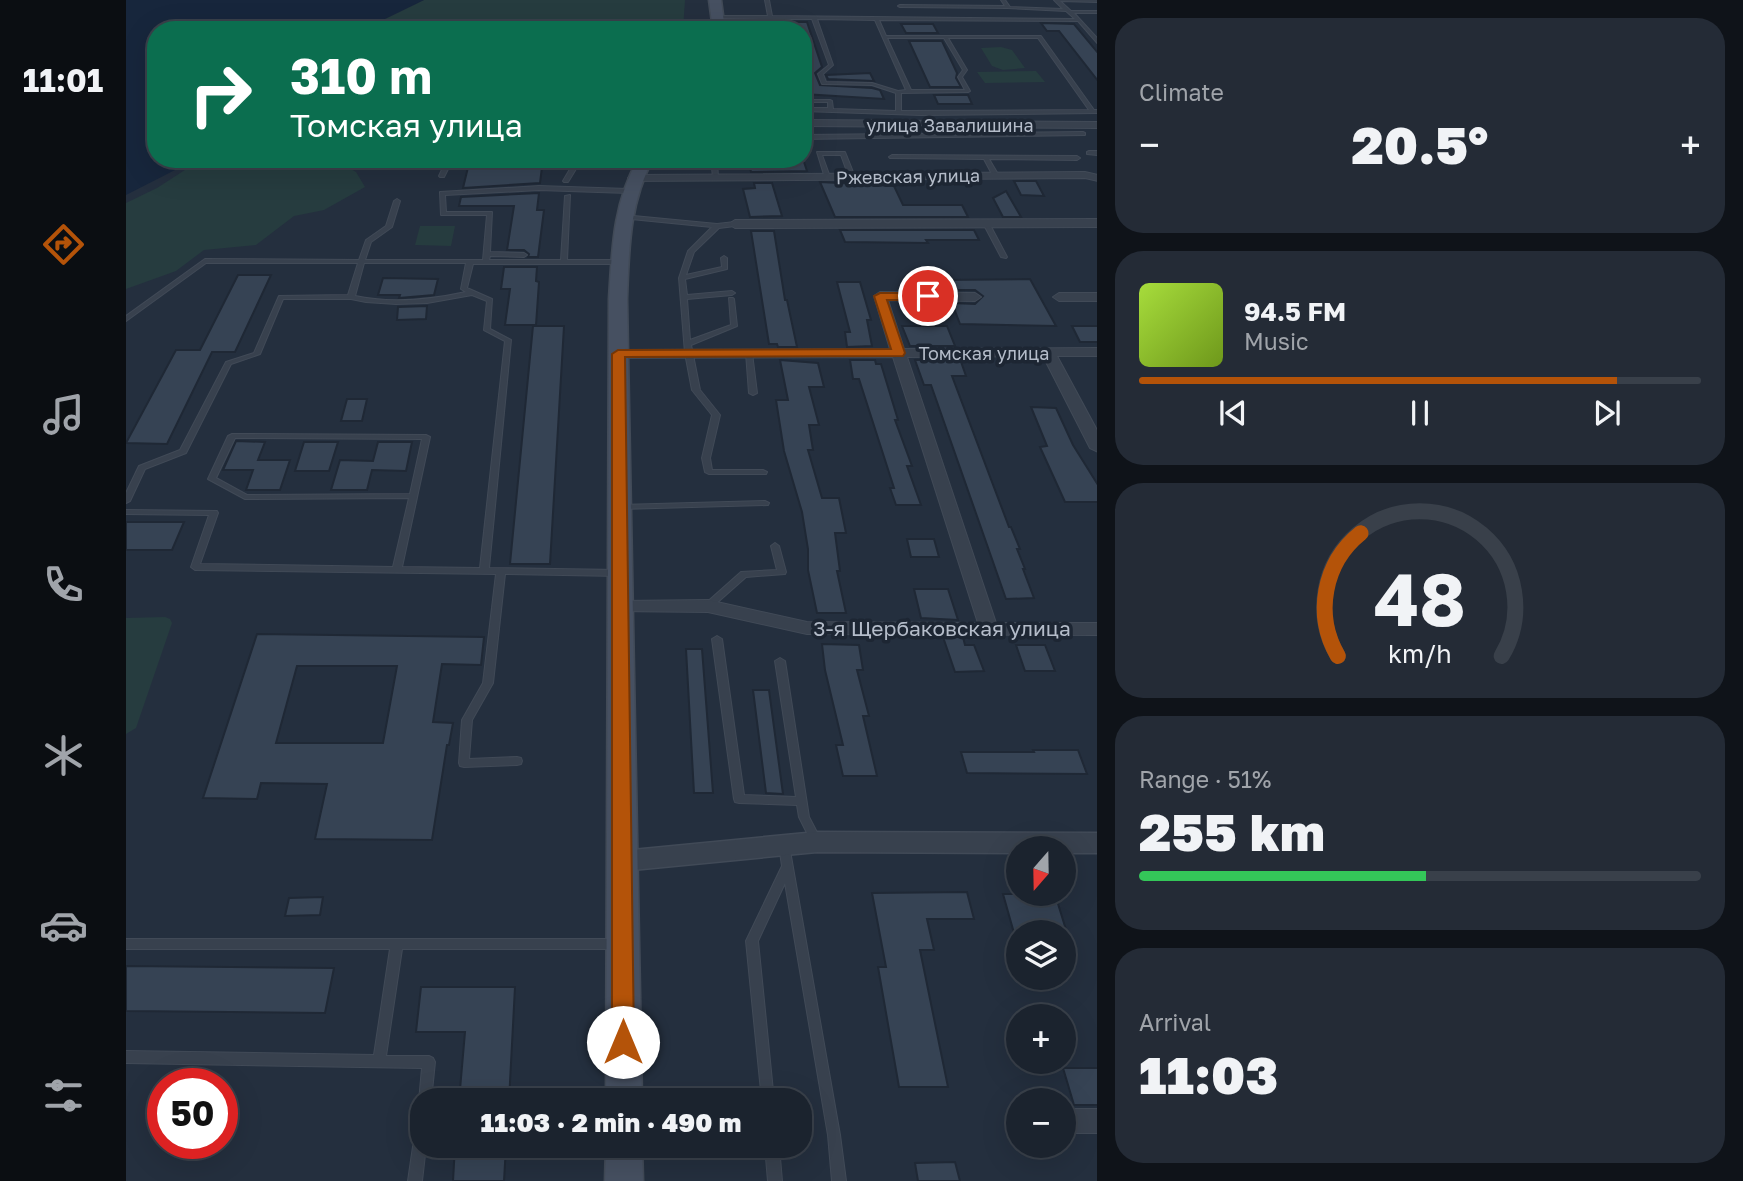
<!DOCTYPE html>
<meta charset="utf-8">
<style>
:root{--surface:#1b232e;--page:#242b36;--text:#f1f3f6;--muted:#a0a4aa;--line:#39404a;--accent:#b45309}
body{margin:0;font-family:"Golos Text",sans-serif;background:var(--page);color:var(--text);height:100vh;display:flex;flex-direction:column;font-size:26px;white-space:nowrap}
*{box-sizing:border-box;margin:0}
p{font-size:23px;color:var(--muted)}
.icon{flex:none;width:38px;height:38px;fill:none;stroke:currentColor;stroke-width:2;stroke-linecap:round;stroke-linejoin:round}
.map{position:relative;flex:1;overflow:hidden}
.panel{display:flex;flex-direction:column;gap:18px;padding:18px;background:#0f1319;width:646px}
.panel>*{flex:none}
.banner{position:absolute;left:21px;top:21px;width:665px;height:147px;border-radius:28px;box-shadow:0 7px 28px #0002,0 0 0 2px var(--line);background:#0b6e4f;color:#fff;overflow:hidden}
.needle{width:46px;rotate:200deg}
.buttons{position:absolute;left:880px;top:836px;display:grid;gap:14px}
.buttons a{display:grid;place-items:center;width:70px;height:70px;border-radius:50%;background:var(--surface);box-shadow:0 7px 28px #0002,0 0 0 2px var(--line);font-size:35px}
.speed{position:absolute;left:21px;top:1068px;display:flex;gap:14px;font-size:35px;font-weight:700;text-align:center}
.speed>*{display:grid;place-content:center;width:91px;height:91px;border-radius:50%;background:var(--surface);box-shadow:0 7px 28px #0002,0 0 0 2px var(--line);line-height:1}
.speed .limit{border:10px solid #d22;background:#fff;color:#111}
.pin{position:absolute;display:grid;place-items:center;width:60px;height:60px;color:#fff;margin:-30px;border:4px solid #fff;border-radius:50%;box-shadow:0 2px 7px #0007}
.me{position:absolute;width:77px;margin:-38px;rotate:0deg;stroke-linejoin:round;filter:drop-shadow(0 0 5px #0008)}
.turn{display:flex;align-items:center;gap:24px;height:147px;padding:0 28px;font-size:32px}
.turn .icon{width:91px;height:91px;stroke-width:2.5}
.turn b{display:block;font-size:49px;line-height:60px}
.big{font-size:52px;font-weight:800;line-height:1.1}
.panel .tile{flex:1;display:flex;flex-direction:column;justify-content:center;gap:10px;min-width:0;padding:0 24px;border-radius:28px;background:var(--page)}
.panel .dial{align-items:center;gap:0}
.dial svg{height:182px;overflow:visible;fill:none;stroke:var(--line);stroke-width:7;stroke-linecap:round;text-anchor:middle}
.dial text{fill:var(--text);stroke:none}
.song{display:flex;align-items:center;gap:21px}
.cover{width:84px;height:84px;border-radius:10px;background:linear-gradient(135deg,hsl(80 70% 55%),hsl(80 70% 35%))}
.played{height:7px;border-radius:4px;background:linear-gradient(90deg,var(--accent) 85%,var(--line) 85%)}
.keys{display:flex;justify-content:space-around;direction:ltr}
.heat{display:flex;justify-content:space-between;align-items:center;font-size:38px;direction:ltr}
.charge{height:10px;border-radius:5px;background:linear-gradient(90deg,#34c759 51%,var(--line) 0)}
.trip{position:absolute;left:284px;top:1088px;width:402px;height:70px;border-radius:28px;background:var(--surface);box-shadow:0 7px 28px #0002,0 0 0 2px var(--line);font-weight:800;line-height:70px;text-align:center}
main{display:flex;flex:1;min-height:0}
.menu{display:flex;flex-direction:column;width:126px;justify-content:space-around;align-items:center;background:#0b0e12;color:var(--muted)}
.menu .icon{width:49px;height:49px}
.menu .on{color:var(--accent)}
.menu b{font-size:32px;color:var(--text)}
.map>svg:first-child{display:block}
</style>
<main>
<nav class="menu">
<b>11:01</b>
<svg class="icon on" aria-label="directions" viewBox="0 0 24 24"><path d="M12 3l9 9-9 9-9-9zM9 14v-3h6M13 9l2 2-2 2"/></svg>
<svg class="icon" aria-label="music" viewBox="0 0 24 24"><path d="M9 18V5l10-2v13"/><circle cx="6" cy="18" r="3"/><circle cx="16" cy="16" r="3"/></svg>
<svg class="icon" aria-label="phone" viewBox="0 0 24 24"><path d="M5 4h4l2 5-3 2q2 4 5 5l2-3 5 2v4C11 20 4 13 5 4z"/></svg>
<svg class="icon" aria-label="climate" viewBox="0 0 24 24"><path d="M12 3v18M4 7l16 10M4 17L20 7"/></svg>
<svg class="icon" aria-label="car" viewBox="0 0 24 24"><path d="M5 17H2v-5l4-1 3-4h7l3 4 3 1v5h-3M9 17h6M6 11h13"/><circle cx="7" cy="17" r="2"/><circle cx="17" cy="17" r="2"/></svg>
<svg class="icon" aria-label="filters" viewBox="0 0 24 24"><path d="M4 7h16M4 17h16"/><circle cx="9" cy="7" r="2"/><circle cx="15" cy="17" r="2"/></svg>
</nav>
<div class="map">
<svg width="972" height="1181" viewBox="0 0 972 1181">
<rect width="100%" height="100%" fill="#242f3e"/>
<!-- green -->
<g fill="#263c3f">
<polygon points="298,0 559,0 557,30 260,30 241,28"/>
<polygon points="875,47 886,50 899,68 877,70 866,66 855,48"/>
<polygon points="910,71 919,82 859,83 851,72"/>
<polygon points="76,159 208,159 230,172 239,187 198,210 168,216 130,245 78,250 50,271 0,289 0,203 31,188"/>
<polygon points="294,226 329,226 325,246 289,245"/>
<polygon points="39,617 44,619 46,623 10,728 0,734 0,618"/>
</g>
<!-- water -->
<polygon fill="#17263c" points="0,0 298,0 236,30 30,30 30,159 65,159 51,169 0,195"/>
<!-- building -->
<g fill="#364354" stroke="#1f2835" stroke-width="2" fill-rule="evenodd">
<polygon points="663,22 681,22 696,67 689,73 694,85 746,88 754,90 758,99 677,94 677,30 666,30"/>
<polygon points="915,23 948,24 972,53 972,81 933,31 921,31"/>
<polygon points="775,24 807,24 812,33 780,33"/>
<polygon points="783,41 816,41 831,73 830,78 835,87 804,87"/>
<polygon points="744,73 748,81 702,79 700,75"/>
<polygon points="808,95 842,95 846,104 812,104"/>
<polygon points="344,159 417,159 414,183 337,188"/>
<polygon points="622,159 677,159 681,171 625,172"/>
<polygon points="888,181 910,181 918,196 895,195"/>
<polygon points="694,182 768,186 777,205 836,205 842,217 709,217"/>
<polygon points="628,183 646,183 656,216 624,217 617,189 629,188"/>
<polygon points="880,191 895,217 877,217 867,198"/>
<polygon points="413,193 411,210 418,210 412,257 402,257 403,254 398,250 381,250 388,206 333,206 335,197"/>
<polygon points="714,230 848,230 853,240 800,240 802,243 719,242"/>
<polygon points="625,231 648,231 659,300 661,300 671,347 652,347 651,344 643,344"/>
<polygon points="378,267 411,267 410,281 413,282 410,325 379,325 384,289 375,289"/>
<polygon points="112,275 145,275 109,352 86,352 41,444 0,443 50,350 74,350"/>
<polygon points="257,278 312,279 308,295 273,298 274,295 252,295"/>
<polygon points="904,279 930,326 834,324 826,303 849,304 857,296 849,290 820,290 816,280"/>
<polygon points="711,282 734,282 745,320 741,320 746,346 721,347 719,332 724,332"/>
<polygon points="301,306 300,319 271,320 272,307"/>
<polygon points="407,326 438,326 424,564 384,564"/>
<polygon points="776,326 821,326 829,346 784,346"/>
<polygon points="946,326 972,326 972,342 954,342"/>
<polygon points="834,359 840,376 826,376 883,527 885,527 894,549 891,549 899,569 897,569 908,598 880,599 805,385 798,385 789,360"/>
<polygon points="654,360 692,363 698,387 683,387 693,425 683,425 687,450 682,450 696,498 713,498 720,533 709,533 714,571 711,571 720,613 691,613 682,570 682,549 676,512 658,451 650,400 662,400"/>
<polygon points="724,360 749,360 750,364 755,364 772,420 769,420 786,466 781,466 795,505 770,505 764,488 768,488 733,379 727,379"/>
<polygon points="221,399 241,399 236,421 215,421"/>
<polygon points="905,407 930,408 947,445 972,485 972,502 939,502 914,447 921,446"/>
<polygon points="110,441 139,442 132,460 164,460 154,490 120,490 127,470 97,470"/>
<polygon points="178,442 212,442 203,471 169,471"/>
<polygon points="252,442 286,442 280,471 246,470 241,490 205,490 214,460 247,461"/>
<polygon points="0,522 58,522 46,550 0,550"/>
<polygon points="781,539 808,539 813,557 785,557"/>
<polygon points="788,589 822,589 832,620 795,618"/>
<path d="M131,634L358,637L355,665L316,664L307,722L327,723L323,745H321L306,840L189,839L201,784L135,783L131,799L77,798ZM171,666H271L257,743H150Z"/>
<polygon points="817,637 837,637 839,645 848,645 858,671 829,672"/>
<polygon points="696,644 733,645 737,670 731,670 743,716 737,716 751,776 717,776 710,745 717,745 699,670"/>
<polygon points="890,645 919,645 929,671 899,671"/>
<polygon points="560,649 576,649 587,793 568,793"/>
<polygon points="627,690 643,690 657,794 640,793"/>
<polygon points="907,750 952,750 961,774 841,773 835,752 908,752"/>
<polygon points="841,892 848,919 801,919 808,950 794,950 822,1087 773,1087 752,967 760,967 746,893"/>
<polygon points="877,894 929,894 941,933 888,933"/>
<polygon points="197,897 194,915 159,916 163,898"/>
<polygon points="0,966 208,968 199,1013 0,1011"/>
<polygon points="295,987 389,987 383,1101 333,1101 339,1032 290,1032"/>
<polygon points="937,1068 972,1068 972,1105 948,1105"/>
<polygon points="329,1146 380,1146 378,1181 327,1181"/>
<polygon points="829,1162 834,1181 792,1181 789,1163"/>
</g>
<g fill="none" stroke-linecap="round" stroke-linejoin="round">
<!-- service casing -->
<g stroke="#414a57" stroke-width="2">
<g id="service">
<path d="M639,0H643L646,16L949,19L940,11L881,8L774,7L772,6L774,5L879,6L875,0H879L884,7L937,9L928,0H972V2L934,1L945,11H972V13H948L972,39V44L952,21L753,20L760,36H915L968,110H972V113L795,115L677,111V108H702V102H677V100H704L706,101L707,109L770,111V93L746,85L696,84L692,74L703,65L686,19H646L648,30H644L642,19L592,18L590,17L592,16H642ZM691,19L749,20L780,90L772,91L746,83L700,82L697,74L707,65ZM761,38H818L837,70L832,77L839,90H785ZM822,38H912L963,110L775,111V93L842,92L844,91L836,77L841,70Z"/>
<polygon points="957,132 959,133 959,135 677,139 677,135"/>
<polygon points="963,151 972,151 972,155 961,154 961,152"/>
<polygon points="691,152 719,152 729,177 728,178 723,177 715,155 696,155 704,177 699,178"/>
<polygon points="766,155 951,156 954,158 951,160 863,159 873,176 870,178 867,176 858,159 764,158 763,157"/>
<polygon points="321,159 327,159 318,177 314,177 313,176"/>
<polygon points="450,159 456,159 442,182 438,182 437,181"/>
<polygon points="585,159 591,159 592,178 587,177"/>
<path d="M413,186L502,189L505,191L502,193L413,190L319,195L320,212H366L364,252L398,253L401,255L398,257L364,256L363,260H435L439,196L444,195L441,260H494L497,262L494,264H347L341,288L366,299L364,329L385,340L363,568L493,570L497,573L493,576L379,574L367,683L346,720L343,759L391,757L395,758L396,761L395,764L391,765L338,767L334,766L333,763L336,720L357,683L370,574L69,570L65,567L83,515L0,514V510L91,511L92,513L74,564L267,567L283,498L119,499L82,479L102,436L106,434L300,435L304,437L276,567L354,568L379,341L358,330L361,301L346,295L301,303L270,304L240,302L225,299H157L134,354L105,364L60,453L19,469L4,501L0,503V493L13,466L54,450L100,362L128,353L153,296L222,295L232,263H80L0,321V316L79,259L233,260L240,240L260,226L268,201L271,199L274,201L266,227L245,242L239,260H357L361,215H315L314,192ZM238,263H340L335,289L340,292C303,300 266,304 229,296ZM109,438L296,439L284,494L121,495L90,478Z"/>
<polygon points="497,215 591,224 609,222 612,224 609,226 593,228 568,252 560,275 596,267 595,258 598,256 601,258 601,269 559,279 561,295 606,291 609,293 606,295 561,299 564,340 605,325 603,298 607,298 608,299 611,326 565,345 574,390 594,415 584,458 586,470 637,470 641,472 640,474 583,474 579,472 576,458 586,415 566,390 559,353 553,278 562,251 586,227 495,218 494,217"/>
<polygon points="860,221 863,223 881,257 880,258 875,257 857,223"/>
<polygon points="623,351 626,353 631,393 627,395 623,393 620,353"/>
<polygon points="639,501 643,503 642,505 494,509 490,507 494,505"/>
<polygon points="649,543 653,546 660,572 659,574 620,577 585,608 579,608 578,606 579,604 615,572 651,570 645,546"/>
<polygon points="591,636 596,639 618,795 670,797 649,661 654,658 659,661 683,817 696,842 695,845 691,846 687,845 673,817 671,805 613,803 609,802 608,799 586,639"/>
<polygon points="658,841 662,842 663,845 714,1135 720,1181 706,1181 702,1135 659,883 632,941 648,1101 636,1101 620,941 656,866 653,845 654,842"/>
<polygon points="0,939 491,939 495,941 497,944 495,947 491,949 276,949 260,1056 303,1056 307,1058 309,1062 305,1101 296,1101 296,1106 293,1101 296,1068 0,1063 0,1051 248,1055 264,949 0,949"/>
<polygon points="296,1120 296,1146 300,1146 296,1181 282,1181 290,1126 291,1122"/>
<polygon points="639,1146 653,1146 656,1181 642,1181"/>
</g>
</g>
<!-- minor casing -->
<g stroke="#414a57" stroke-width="2">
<g id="minor">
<polygon points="677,120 972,122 972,128 677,126"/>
<polygon points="959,172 972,175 972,181 959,178 508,181 502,178 508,175"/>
<polygon points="972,219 972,227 609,228 603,224 609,220"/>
<polygon points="754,292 849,293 855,297 849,301 762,300 778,349 972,348 972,356 931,356 972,432 972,452 964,448 917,356 781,357 870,623 972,623 972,635 681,634 582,612 489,611 486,607 489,603 495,601 582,600 681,622 852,623 767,357 493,358 486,354 493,350 764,349 748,296"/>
<polygon points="972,293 972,301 933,301 927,297 933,293"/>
<rect x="938" y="1109" width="34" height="24"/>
</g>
</g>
<!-- tertiary casing -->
<g stroke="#414a57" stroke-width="3">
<polygon id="tertiary" points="691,832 972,833 972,853 938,853 938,849 892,849 892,853 691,852 496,871 487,868 483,861 487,854 496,851"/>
</g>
<!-- secondary casing -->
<g stroke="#414a57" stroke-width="3">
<g id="secondary">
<polygon points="583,0 595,0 599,30 587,30"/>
<path d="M512,159H527C503,204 503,249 501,299L516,1101H480L483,299C486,249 487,203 512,159Z"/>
<polygon points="480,1146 516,1146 517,1181 479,1181"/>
</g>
</g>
<!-- service -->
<use href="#service" fill="#38414e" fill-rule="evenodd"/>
<!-- minor -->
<use href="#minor" fill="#38414e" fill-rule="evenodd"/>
<!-- tertiary -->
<use href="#tertiary" fill="#38414e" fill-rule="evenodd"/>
<!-- secondary -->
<use href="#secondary" fill="#465061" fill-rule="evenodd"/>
</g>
<!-- route -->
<polygon fill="#b45309" stroke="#753606" stroke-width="2" points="754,293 802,293 808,296 802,300 761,300 779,353 777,356 499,357 508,1042 505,1049 497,1052 489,1049 486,1042 486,354 492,350 765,349 748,296"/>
<g text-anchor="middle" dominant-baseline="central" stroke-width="7" stroke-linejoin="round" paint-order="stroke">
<!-- far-street labels -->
<g font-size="18" fill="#b4bcc9" stroke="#1d2633">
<text x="824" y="125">улица Завалишина</text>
<text transform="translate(782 176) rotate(-1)">Ржевская улица</text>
<text x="858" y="353">Томская улица</text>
</g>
<!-- street labels -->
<g font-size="21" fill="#b4bcc9" stroke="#1d2633">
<text x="816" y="628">3-я Щербаковская улица</text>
</g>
</g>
</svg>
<div class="buttons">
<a><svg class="needle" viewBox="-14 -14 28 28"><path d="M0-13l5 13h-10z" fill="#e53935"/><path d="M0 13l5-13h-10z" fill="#a0a4aa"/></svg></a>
<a><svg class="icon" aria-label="layers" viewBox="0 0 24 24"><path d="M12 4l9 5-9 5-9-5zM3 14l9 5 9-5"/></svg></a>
<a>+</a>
<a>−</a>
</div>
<div class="speed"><div class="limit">50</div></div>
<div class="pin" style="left:802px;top:296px;background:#d93025"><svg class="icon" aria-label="arrive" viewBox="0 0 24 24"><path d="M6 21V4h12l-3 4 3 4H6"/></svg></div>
<svg class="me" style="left:497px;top:1042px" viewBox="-20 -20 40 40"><circle r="19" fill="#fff"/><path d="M0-13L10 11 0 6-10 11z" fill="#b45309"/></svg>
<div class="trip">11:03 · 2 min · 490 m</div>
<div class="banner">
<div class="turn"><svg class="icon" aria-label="right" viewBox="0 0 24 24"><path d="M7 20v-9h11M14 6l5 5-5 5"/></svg><div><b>310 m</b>Томская улица</div></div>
</div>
</div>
<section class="panel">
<div class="tile"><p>Climate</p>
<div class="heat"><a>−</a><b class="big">20.5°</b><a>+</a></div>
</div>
<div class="tile">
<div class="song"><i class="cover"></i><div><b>94.5 FM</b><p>Music</p></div></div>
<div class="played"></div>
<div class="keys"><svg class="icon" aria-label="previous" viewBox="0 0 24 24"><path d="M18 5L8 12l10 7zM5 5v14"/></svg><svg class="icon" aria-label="pause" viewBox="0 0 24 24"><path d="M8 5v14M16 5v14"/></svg><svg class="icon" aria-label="next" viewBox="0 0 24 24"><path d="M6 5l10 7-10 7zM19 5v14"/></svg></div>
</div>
<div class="tile dial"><svg viewBox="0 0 100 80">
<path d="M14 69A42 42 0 1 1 86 69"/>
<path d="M14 69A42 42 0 0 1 24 15" stroke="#b45309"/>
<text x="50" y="56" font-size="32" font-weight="700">48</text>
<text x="50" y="72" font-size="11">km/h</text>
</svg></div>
<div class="tile"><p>Range · 51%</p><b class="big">255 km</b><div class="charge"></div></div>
<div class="tile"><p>Arrival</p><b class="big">11:03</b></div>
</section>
</main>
